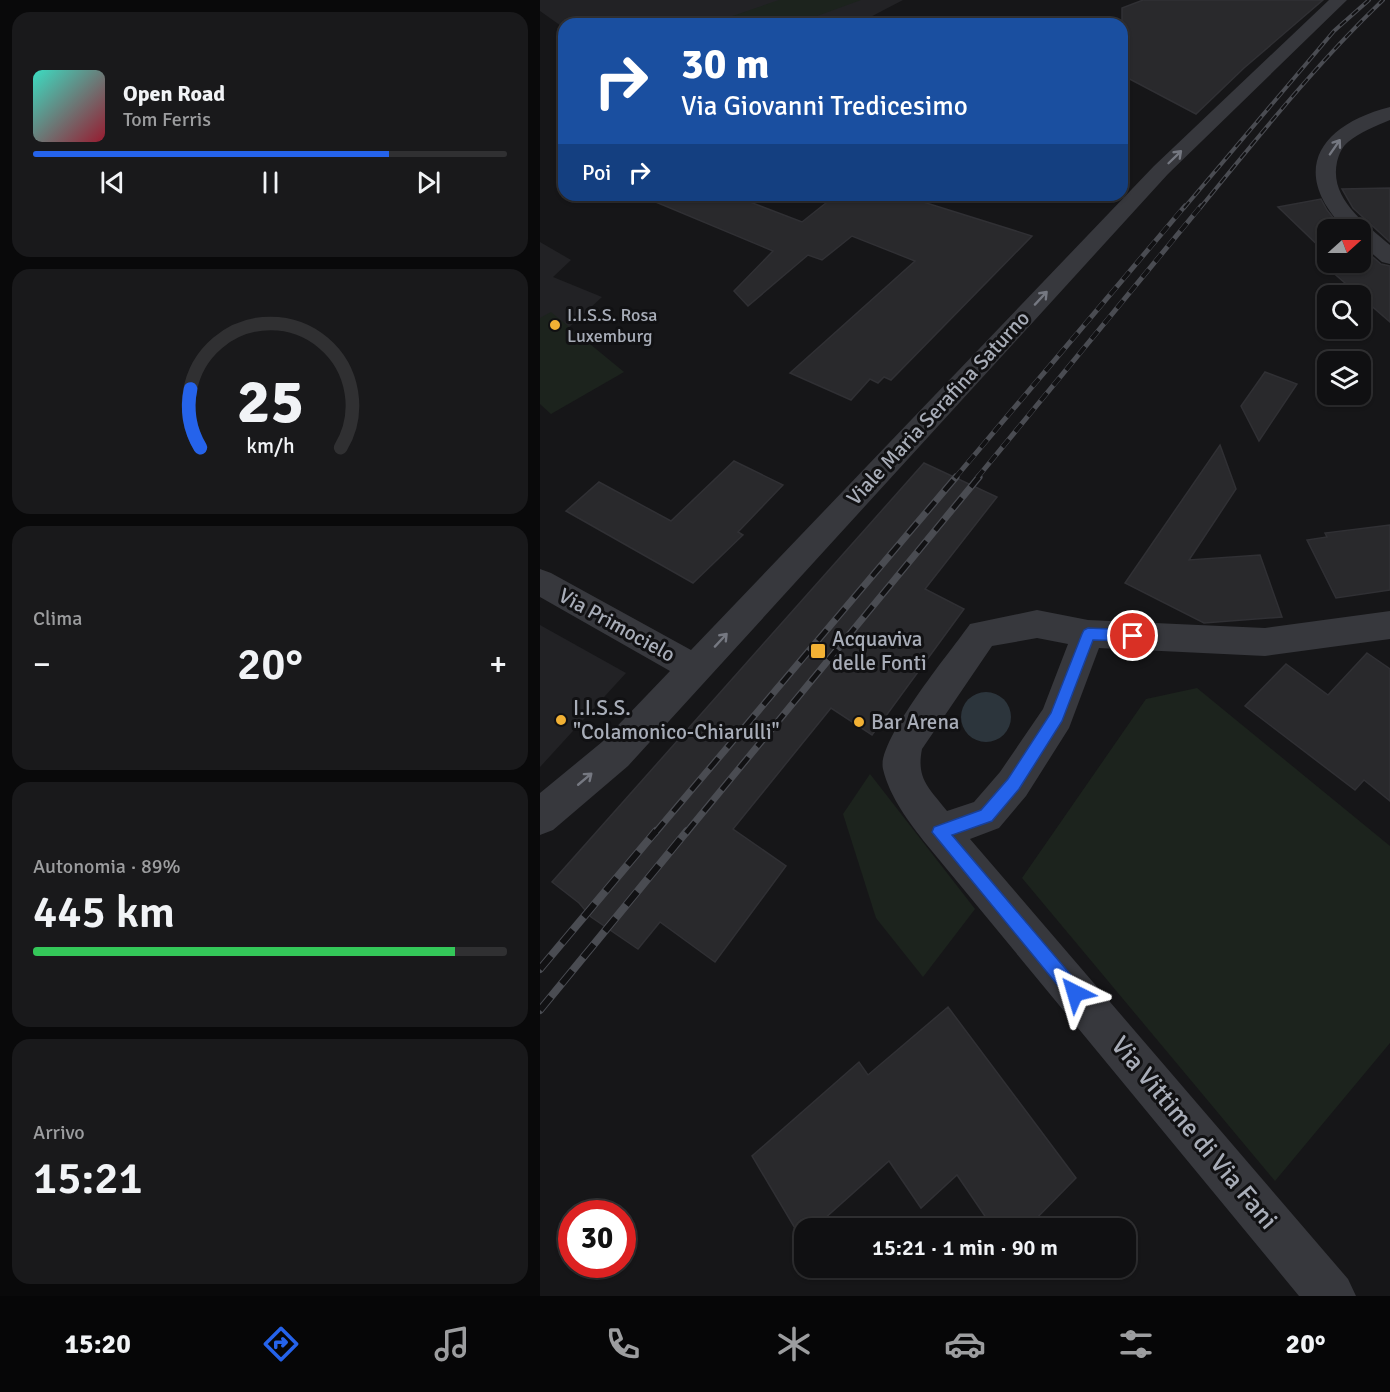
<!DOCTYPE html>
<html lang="it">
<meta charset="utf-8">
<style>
:root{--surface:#101012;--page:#19191b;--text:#f1f3f6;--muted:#9c9d9f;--line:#303032;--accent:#2563eb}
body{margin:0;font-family:Signika,sans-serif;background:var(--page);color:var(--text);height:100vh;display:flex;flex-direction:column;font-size:22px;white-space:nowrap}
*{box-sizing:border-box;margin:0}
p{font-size:20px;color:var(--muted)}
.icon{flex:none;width:33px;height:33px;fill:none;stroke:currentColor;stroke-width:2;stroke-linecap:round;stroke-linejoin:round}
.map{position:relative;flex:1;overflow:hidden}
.sheet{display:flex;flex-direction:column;gap:12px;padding:12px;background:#09090a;width:540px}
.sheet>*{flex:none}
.hud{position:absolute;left:18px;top:18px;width:570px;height:183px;border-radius:18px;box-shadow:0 2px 4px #0004,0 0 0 2px var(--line);background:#1a4fa0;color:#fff;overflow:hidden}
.needle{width:39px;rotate:69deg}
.tools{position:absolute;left:777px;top:219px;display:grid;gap:12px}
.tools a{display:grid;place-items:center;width:54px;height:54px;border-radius:12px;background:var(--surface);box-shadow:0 2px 4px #0004,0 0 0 2px var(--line);font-size:30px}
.speed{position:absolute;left:18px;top:1200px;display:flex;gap:12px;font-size:30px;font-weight:700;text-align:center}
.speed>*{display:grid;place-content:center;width:78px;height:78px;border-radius:50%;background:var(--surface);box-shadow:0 2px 4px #0004,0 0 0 2px var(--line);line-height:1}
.speed .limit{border:9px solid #d22;background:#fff;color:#111}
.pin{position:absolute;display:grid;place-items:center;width:51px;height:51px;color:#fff;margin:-26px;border:3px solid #fff;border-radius:50%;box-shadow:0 2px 6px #0007}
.me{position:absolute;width:66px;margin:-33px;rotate:320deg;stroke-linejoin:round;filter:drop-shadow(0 0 4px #0008)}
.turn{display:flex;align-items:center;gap:21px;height:126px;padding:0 24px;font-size:27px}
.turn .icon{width:78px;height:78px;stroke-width:2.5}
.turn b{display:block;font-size:42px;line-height:51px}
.then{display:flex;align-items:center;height:57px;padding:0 24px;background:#0003;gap:12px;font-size:22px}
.big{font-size:45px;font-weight:600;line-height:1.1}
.sheet .widget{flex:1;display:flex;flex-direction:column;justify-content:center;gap:9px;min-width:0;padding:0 21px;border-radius:18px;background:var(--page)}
.sheet .dial{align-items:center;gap:0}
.dial svg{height:156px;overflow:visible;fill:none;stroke:var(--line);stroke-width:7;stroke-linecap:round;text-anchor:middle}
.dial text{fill:var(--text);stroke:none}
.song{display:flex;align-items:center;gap:18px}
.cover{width:72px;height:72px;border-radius:9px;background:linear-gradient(135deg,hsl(170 70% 55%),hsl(350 70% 35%))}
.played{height:6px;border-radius:3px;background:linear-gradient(90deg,var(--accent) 75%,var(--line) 75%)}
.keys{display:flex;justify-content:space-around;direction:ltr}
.heat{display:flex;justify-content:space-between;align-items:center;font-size:33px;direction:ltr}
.charge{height:9px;border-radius:4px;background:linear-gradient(90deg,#34c759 89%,var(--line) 0)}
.trip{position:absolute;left:254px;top:1218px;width:342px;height:60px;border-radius:18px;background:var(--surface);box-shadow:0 2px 4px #0004,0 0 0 2px var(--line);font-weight:600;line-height:60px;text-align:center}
.dock{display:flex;height:96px;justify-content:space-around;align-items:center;background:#060607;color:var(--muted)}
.dock .icon{width:42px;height:42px}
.dock .selected{color:var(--accent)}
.dock b{font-size:27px;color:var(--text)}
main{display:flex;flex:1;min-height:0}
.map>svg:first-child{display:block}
</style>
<main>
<section class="sheet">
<div class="widget">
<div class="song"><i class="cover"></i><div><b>Open Road</b><p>Tom Ferris</p></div></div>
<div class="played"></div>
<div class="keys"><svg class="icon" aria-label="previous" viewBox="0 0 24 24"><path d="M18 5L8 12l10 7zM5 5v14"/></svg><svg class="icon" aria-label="pause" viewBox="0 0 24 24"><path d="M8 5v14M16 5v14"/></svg><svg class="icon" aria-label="next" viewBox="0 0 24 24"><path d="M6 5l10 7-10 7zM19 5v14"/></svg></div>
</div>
<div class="widget dial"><svg viewBox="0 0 100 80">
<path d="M14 69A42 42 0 1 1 86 69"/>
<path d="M14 69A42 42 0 0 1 9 39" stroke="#2563eb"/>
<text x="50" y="56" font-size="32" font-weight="700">25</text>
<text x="50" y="72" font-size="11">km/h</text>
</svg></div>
<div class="widget"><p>Clima</p>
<div class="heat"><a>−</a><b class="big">20°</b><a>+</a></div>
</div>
<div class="widget"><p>Autonomia · 89%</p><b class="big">445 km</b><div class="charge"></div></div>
<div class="widget"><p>Arrivo</p><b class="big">15:21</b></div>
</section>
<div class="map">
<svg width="850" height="1296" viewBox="0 0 850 1296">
<rect width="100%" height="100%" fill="#161618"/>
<!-- built -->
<g fill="#222225">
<polygon points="0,0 363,0 317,24 24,24 24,28 0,11"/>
<polygon points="0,242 31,260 13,277 62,297 0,354"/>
<polygon points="0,625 86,673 0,767"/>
</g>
<!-- green -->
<g fill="#1c231d">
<polygon points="239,0 321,0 255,24 169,24"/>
<polygon points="11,312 84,372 11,414 0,404 0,318"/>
<polygon points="657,688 850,846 850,1043 735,1181 482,878 606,699"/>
<polygon points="330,774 435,909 383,977 336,918 303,814"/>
</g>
<!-- water -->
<circle fill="#2c353c" cx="446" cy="717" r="25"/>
<!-- building -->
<g fill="#29292c" stroke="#303034" stroke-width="1.5">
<polygon points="603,0 783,0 704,68 656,114 582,75 582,8"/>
<polygon points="850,188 850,242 813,208 802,189"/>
<polygon points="99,195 192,195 262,222 296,195 361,195 492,236 351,380 344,377 338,383 330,379 311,400 250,373 375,261 312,236 282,260 268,255 208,306 194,291 233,251"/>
<polygon points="781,199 787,210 803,230 788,230 788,255 738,207"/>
<polygon points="820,246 841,264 850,266 850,322 790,270 799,266 795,262 820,262"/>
<polygon points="725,372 757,384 719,441 701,406"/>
<polygon points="680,445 696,489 649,560 720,555 742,617 664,623 585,583"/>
<polygon points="194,461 243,485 198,532 203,535 153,583 26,511 59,482 131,521"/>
<polygon points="384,463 457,497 385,589 424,609 332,735 291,708 193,829 246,866 175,962 120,922 98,949 51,917 39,903 12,882"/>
<polygon points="850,525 850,590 796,598 767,540 787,537 785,533"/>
<polygon points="827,653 850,669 850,801 824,780 815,790 705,706 746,664 788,695"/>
<polygon points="408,1007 536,1178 487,1228 453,1228 417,1175 381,1208 349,1161 274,1228 264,1228 264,1238 262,1240 212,1156 319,1062 328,1075"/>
</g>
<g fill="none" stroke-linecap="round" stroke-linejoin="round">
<!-- street -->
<g fill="#37383d" fill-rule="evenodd">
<polygon points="789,0 807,0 628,174 88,766 13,830 0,835 0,793 62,742 130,671 0,597 0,569 11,573 151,650 614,166"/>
<path d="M850,107V120C836,126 820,132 808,142C802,147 799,154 797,162C789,199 826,224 850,245V264L842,262L820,243V230H806C748,172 779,125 850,107Z"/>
<path d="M497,610L548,620L725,628L850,611V639L725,656L559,648L529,728L486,796L459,828L430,839L808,1279L816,1296H759L387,845C369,822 350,798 343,769C336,741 412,650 430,624ZM497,638L528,644L503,709L460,772L434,802L407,811C389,788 376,779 382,749L452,646Z"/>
</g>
<!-- rail-far3 casing -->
<g stroke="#4a4c52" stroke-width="4">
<g id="rail-far3">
<polyline points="644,208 794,31 829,0"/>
<path d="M660,208C719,136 776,64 843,0"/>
</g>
</g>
<!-- rail-far2 casing -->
<g stroke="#4a4c52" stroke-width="5">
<g id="rail-far2">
<polyline points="415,478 645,206"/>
<polyline points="437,478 661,206"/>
</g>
</g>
<!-- rail-far1 casing -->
<g stroke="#4a4c52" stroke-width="7">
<g id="rail-far1">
<polyline points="115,833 416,477"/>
<polyline points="146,833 439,477"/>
</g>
</g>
<!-- rail casing -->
<g stroke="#4a4c52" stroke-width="8">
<g id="rail">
<polyline points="0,969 116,831"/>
<polyline points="0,1010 147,831"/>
</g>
</g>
<!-- rail-far3 -->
<use href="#rail-far3" stroke="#111113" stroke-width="2" stroke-dasharray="8" stroke-linecap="butt"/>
<!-- rail-far2 -->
<use href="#rail-far2" stroke="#111113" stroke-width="4" stroke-dasharray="10" stroke-linecap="butt"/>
<!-- rail-far1 -->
<use href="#rail-far1" stroke="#111113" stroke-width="4.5" stroke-dasharray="14" stroke-linecap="butt"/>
<!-- rail -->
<use href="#rail" stroke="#111113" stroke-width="6" stroke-dasharray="17" stroke-linecap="butt"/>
</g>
<!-- one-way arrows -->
<defs><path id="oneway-shaft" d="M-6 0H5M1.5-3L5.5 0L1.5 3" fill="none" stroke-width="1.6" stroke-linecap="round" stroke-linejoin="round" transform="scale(1.5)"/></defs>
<g stroke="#757881">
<use href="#oneway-shaft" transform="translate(795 147) rotate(-55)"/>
<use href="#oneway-shaft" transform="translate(635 157) rotate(-44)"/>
<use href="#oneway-shaft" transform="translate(501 298) rotate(-47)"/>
<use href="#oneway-shaft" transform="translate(181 640) rotate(-47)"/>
<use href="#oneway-shaft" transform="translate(45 779) rotate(-40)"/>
</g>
<!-- route -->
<polygon fill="#2563eb" stroke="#184099" stroke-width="1.5" points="548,628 593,630 597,632 599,636 597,640 593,641 553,640 522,721 479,789 452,821 412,835 541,987 544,993 541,999 535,1001 529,999 392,832 394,827 441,810 468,779 511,713 542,634 544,630"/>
<!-- markers -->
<g fill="#f2b134" stroke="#111113" stroke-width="2">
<circle cx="15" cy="325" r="6"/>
<rect x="270" y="643" width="16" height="16" rx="3"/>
<circle cx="21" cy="720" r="6"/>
<circle cx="319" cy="722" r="6"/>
</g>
<g text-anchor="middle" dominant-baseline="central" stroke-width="6" stroke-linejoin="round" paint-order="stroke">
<!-- far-poi labels -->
<g font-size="18" fill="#a8adb8" stroke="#111113" text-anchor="start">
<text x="27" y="315">I.I.S.S. Rosa<tspan x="27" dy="21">Luxemburg</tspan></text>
</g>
<!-- street labels -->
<g font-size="21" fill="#a8adb8" stroke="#111113">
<text transform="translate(398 408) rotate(-47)">Viale Maria Serafina Saturno</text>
<text transform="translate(77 625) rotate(29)">Via Primocielo</text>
</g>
<!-- poi labels -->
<g font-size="21" fill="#a8adb8" stroke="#111113" text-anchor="start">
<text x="292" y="639">Acquaviva<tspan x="292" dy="24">delle Fonti</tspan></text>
<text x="33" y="708">I.I.S.S.<tspan x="33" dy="24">"Colamonico-Chiarulli"</tspan></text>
<text x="331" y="722">Bar Arena</text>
</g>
<!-- near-street labels -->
<g font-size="26" fill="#a8adb8" stroke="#111113">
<text transform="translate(654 1133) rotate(50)">Via Vittime di Via Fani</text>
</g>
</g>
</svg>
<div class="tools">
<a><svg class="needle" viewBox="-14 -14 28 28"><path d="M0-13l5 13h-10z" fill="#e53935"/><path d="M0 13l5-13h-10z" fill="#9c9d9f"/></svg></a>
<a><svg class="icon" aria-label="search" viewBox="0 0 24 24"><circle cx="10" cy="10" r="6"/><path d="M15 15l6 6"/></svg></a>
<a><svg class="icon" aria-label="layers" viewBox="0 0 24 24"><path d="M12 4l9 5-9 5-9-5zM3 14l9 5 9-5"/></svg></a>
</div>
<div class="speed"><div class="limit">30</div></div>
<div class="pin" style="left:593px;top:636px;background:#d93025"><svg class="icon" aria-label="arrive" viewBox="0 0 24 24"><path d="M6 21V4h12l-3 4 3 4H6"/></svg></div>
<svg class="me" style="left:535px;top:993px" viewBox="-20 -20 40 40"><path d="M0-17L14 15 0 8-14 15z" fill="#2563eb" stroke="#fff" stroke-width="4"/></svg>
<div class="trip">15:21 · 1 min · 90 m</div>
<div class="hud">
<div class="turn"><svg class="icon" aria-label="right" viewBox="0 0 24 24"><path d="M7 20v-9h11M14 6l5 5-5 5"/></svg><div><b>30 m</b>Via Giovanni Tredicesimo</div></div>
<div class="then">Poi<svg class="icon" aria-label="right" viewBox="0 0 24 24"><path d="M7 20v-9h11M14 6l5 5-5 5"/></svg></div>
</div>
</div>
</main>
<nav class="dock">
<b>15:20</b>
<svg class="icon selected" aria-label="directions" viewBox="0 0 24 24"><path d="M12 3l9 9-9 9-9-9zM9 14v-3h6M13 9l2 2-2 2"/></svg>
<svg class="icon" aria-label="music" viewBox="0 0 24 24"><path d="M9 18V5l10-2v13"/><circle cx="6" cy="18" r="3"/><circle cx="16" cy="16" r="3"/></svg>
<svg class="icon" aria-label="phone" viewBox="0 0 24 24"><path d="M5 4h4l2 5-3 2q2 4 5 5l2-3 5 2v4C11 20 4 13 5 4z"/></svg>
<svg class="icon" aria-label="climate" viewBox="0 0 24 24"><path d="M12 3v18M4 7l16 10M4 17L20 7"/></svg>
<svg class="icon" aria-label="car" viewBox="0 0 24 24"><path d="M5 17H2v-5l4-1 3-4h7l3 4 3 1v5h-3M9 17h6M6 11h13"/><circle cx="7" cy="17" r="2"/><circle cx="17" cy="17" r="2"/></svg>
<svg class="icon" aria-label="filters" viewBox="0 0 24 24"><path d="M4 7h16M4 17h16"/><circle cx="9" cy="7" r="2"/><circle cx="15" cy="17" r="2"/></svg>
<b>20°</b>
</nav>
